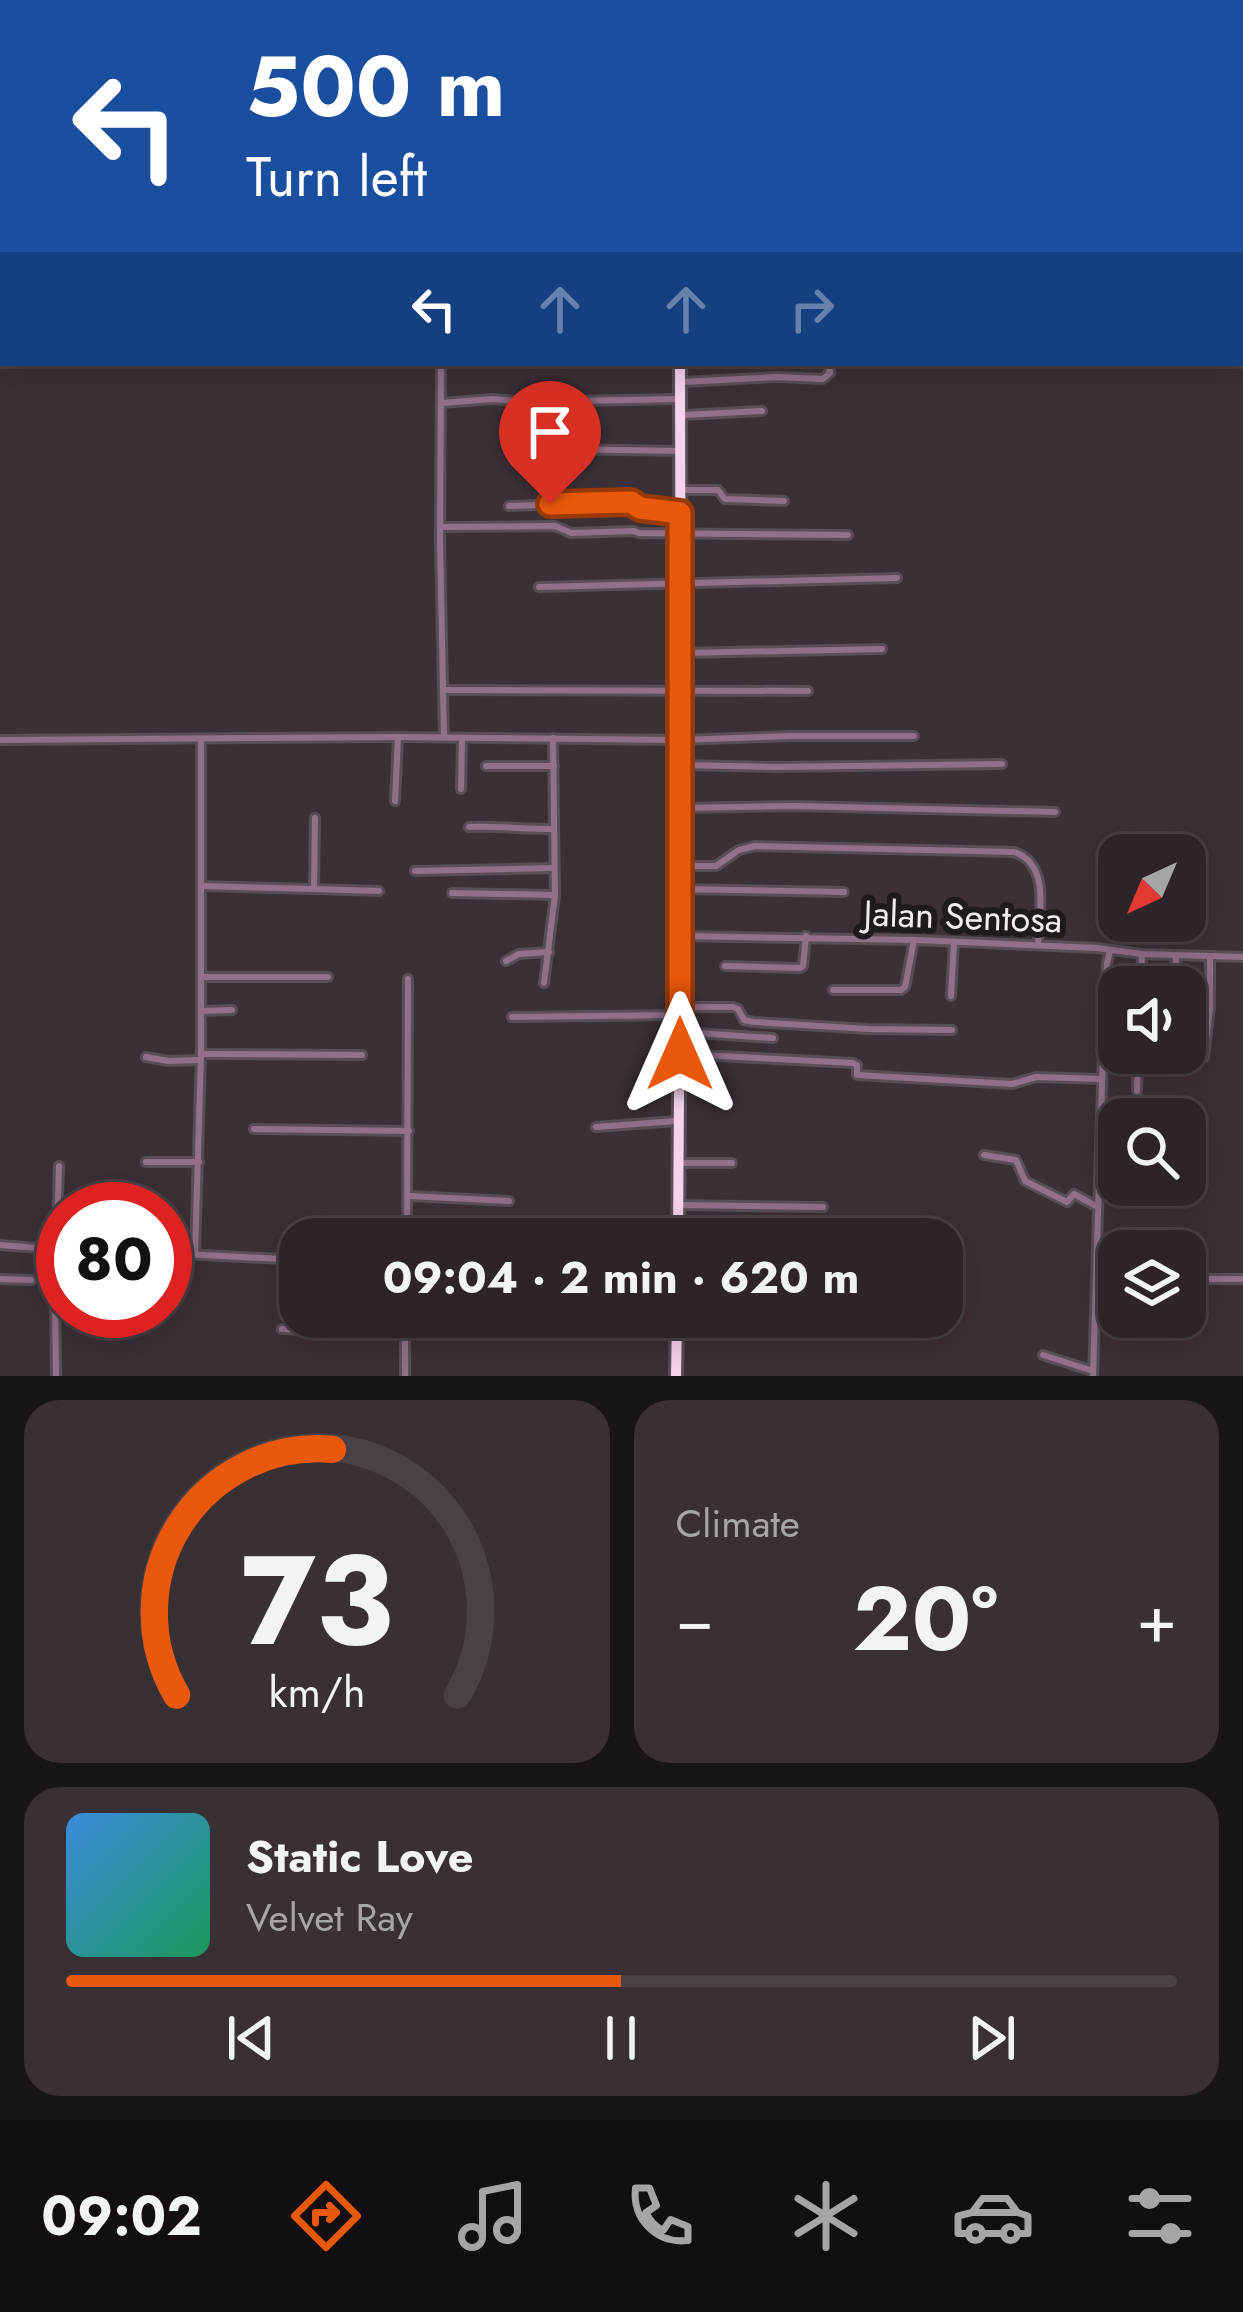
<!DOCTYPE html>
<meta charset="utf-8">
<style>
:root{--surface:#2d242a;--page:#393036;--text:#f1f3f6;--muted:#a7a4a8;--line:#484147;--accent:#ea580c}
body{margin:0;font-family:Jost,sans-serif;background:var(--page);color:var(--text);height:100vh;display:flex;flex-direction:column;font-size:45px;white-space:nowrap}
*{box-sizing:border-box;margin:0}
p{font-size:39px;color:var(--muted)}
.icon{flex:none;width:66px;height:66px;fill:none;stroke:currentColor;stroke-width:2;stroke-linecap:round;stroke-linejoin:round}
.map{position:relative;height:1376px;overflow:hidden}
.drawer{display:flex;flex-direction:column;gap:24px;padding:24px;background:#191417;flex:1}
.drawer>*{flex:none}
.top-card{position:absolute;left:0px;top:0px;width:1245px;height:366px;box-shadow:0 6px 30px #0003,0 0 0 3px var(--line);background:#1a4fa0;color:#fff;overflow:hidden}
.needle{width:78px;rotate:224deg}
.buttons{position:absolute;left:1098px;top:834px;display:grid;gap:24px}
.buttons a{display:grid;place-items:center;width:108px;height:108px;border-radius:24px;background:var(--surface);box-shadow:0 6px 30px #0003,0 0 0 3px var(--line);font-size:60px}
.speed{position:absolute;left:36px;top:1182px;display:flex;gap:24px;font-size:60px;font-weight:700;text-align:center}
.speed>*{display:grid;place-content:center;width:156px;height:156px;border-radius:50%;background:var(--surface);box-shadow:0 6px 30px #0003,0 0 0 3px var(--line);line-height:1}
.speed .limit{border:18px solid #d22;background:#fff;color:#111}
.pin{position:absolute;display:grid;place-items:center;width:102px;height:102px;color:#fff;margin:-123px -51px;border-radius:50% 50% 50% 0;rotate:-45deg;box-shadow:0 0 12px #0007}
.pin .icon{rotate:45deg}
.me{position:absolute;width:132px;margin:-66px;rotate:0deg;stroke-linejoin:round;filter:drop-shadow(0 0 9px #0008)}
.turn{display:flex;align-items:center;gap:42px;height:252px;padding:0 48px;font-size:54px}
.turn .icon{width:156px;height:156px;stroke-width:2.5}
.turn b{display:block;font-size:84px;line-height:102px}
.lanes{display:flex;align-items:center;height:114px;padding:0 48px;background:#0003;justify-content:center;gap:60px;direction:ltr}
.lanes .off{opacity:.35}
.big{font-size:90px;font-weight:700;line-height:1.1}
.drawer .card{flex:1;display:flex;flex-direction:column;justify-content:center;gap:18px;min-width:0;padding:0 42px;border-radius:36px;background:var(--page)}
.drawer .dial{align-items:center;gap:0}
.dial svg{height:312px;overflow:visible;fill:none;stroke:var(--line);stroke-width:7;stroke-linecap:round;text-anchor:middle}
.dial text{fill:var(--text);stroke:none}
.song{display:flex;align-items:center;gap:36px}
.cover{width:144px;height:144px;border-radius:18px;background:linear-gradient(135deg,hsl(210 70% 55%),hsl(150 70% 35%))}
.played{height:12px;border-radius:6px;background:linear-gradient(90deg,var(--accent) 50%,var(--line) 50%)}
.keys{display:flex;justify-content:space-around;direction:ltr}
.heat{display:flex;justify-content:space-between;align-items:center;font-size:66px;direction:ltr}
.drawer .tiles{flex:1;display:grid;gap:24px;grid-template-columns:1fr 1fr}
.card:last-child{grid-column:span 2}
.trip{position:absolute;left:279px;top:1218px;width:684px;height:120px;border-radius:36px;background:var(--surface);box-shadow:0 6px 30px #0003,0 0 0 3px var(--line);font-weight:700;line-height:120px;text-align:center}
.dock{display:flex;height:192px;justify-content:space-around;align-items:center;background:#120e11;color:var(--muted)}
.dock .icon{width:84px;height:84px}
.dock .on{color:var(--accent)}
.dock b{font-size:54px;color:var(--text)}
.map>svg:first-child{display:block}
</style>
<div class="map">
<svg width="1243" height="1376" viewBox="0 0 1243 1376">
<rect width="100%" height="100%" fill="#3c3038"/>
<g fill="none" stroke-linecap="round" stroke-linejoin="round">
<!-- street casing -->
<g stroke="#594e56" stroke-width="12">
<g id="street">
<polyline points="1242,54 1243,54"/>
<polyline points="1242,221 1243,221"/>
<polyline points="441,363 440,541 444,737"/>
<polyline points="682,382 777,377 823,379 830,373 829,366"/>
<polyline points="442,403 492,399 527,402 678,399"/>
<polyline points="683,415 762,411"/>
<polyline points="559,449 679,451"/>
<polyline points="680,490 718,490 725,499 784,501"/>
<polyline points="509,506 630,502 640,508 680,513"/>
<polyline points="441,527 555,526 571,533 634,531 639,533 848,535"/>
<polyline points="539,587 897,578"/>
<polyline points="683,653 882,649"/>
<polyline points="445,690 808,691"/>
<polyline points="0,740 398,737 680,740 790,736 914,736"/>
<polyline points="682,765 776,767 1002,764"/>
<polyline points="486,766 554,766"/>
<polyline points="461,789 462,739"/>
<polyline points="395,801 398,737"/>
<polyline points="681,808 795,806 1055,812"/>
<path d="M469,827C498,826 525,829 554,829"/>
<path d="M680,866H716L739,850L755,846L1014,852C1051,864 1039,914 1038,945"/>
<polyline points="415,871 554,868"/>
<polyline points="202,886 314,889 315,818"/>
<polyline points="314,889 379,891"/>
<polyline points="680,889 844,892"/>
<polyline points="452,893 555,895"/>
<polyline points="680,936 917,940 1097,948 1142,954 1243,957"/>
<polyline points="506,961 519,954 549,952"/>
<polyline points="725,966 800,968 803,966 806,936"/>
<polyline points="201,977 328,977"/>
<polyline points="544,983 555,895 553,738"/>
<polyline points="1141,987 1142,954"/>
<polyline points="1175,987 1176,956"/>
<polyline points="833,990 901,990 905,987 914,940"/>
<polyline points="951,996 954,942"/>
<polyline points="680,1007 733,1007 738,1009 744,1020 754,1022 868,1029 952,1030"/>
<polyline points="202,1011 232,1010"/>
<polyline points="512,1017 677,1015"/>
<polyline points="681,1032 773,1038"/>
<polyline points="203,1054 362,1055"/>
<polyline points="680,1054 853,1063 857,1065 857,1075 1012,1084 1036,1077 1101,1079"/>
<polyline points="146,1057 168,1061 201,1060"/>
<polyline points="1204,1057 1210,1008 1210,956"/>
<polyline points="1137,1091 1138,1053"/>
<polyline points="596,1127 676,1121"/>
<polyline points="254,1129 409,1131"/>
<polyline points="984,1155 1016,1160 1025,1181 1067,1202 1074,1194 1096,1206"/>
<polyline points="146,1162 199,1162"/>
<polyline points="680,1163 732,1163"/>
<polyline points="409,1196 509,1201"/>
<polyline points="680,1205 823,1207"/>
<polyline points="407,1239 408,979"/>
<polyline points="0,1245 63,1250"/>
<polyline points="165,1253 300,1260"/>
<polyline points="195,1254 201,1054 201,739"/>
<polyline points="1096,1277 1119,1278"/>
<polyline points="0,1279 31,1280"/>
<polyline points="1185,1279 1243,1279"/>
<polyline points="282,1329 405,1333"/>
<polyline points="1043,1355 1093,1371"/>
<polyline points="56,1376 55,1292 59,1166"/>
<polyline points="405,1376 405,1317"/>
<polyline points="1093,1376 1104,1020 1107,964 1110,950"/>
</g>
</g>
<!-- highway casing -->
<g stroke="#594e56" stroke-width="16">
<g id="highway">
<polyline points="678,0 678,3"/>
<polyline points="678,1239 681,808 680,363"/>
<polyline points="676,1376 677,1317"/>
</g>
</g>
<!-- street -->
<use href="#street" stroke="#927088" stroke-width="6"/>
<!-- highway -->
<use href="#highway" stroke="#f5d3eb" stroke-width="10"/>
</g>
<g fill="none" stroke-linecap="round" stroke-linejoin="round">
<!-- route casing -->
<g stroke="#983908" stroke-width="30">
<polyline id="route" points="550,504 631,502 640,508 680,513 680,1054"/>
</g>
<!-- route -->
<use href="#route" stroke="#ea580c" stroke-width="21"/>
</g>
<g text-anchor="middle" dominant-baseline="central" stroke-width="12" stroke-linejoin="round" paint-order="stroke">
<!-- street labels -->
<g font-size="36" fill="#f3ecf1" stroke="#1f1a1e">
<text transform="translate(963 916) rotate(2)">Jalan Sentosa</text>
</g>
</g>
</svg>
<div class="buttons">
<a><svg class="needle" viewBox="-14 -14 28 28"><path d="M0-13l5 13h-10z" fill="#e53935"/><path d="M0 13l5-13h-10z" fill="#a7a4a8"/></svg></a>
<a><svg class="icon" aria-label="sound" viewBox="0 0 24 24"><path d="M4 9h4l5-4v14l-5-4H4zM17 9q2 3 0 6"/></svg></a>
<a><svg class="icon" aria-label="search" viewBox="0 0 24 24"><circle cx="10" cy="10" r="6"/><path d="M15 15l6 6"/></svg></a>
<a><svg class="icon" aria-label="layers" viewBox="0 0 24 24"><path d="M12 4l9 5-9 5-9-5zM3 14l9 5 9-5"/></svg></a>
</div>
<div class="speed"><div class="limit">80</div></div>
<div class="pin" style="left:550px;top:504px;background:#d93025"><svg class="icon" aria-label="arrive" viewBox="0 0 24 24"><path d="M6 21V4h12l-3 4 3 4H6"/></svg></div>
<svg class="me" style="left:680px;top:1054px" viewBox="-20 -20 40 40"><path d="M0-17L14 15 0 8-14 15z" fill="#ea580c" stroke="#fff" stroke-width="4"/></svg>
<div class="trip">09:04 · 2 min · 620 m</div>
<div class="top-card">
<div class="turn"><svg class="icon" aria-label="left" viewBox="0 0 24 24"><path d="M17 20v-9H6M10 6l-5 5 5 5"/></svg><div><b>500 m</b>Turn left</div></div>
<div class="lanes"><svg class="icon" aria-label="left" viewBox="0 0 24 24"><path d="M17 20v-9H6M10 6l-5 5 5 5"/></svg><svg class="icon off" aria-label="ahead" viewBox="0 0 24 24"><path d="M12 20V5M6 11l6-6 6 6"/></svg><svg class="icon off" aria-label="ahead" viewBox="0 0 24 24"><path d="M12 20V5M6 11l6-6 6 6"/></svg><svg class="icon off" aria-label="right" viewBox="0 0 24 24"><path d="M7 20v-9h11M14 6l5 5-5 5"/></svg></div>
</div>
</div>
<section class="drawer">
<div class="tiles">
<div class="card dial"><svg viewBox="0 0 100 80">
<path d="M14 69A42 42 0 1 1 86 69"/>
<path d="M14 69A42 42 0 0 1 54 6" stroke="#ea580c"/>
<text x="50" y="56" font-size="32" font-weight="700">73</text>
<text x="50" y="72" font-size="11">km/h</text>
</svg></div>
<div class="card"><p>Climate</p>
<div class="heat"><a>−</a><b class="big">20°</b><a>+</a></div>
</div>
<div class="card">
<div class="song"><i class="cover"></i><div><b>Static Love</b><p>Velvet Ray</p></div></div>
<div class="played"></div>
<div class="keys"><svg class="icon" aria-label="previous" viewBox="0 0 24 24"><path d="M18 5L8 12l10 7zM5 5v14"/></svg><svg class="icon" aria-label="pause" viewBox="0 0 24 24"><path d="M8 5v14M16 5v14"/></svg><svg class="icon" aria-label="next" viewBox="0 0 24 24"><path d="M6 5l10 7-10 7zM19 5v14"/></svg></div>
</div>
</div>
</section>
<nav class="dock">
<b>09:02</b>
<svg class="icon on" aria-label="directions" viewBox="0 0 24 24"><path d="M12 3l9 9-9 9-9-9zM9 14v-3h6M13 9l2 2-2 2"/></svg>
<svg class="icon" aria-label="music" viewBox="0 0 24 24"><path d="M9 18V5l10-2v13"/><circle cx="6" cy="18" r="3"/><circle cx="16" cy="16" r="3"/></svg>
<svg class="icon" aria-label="phone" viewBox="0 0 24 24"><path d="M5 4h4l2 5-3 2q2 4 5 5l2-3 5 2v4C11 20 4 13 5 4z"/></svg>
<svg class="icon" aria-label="climate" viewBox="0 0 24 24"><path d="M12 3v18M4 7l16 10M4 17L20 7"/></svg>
<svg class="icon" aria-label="car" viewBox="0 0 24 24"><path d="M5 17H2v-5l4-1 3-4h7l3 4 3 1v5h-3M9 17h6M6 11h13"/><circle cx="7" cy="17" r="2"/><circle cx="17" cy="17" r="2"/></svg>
<svg class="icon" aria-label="filters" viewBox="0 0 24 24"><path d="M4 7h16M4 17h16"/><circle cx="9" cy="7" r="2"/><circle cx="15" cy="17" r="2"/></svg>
</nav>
